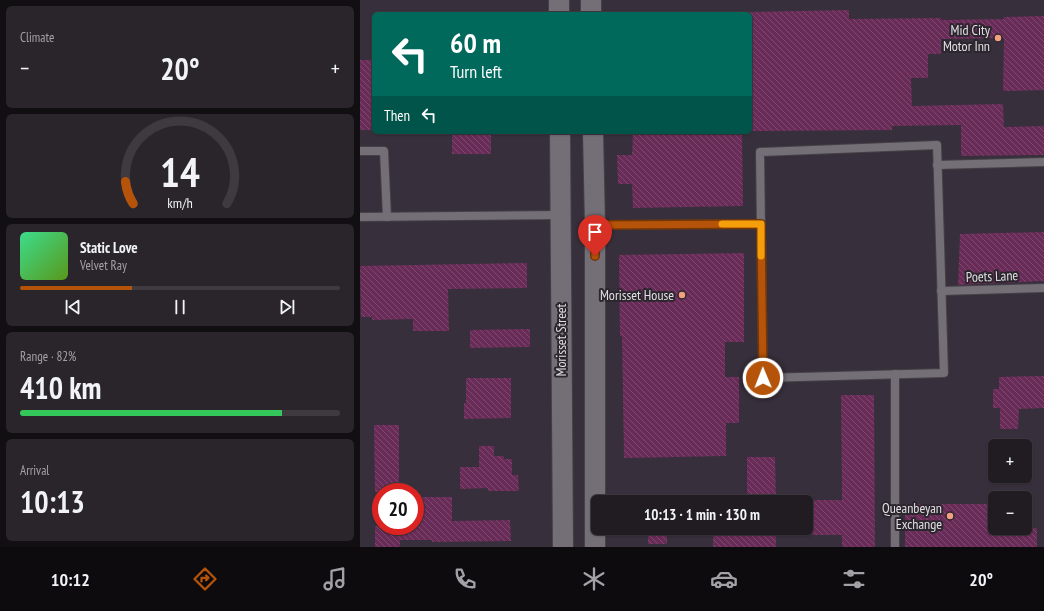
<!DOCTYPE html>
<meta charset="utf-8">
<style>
:root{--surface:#211c22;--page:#29252a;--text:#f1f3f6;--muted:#a2a1a5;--line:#3e3a40;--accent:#b45309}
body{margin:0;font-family:"PT Sans Narrow",sans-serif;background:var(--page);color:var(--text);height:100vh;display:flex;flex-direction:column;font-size:15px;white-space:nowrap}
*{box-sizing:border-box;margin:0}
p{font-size:13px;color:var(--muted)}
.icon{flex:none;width:22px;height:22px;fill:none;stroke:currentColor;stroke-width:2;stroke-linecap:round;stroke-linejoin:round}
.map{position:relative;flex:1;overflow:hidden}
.sheet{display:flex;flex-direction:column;gap:6px;padding:6px;background:#120f13;width:360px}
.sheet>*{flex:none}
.guide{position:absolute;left:12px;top:12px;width:380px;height:122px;border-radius:6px;box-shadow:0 1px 3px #0004,0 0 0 1px var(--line);background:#00695c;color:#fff;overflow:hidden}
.buttons{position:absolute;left:628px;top:439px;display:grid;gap:8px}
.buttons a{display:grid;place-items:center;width:44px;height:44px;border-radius:6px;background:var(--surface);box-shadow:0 1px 3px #0004,0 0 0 1px var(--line);font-size:20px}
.speed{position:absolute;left:12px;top:483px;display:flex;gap:8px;font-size:20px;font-weight:700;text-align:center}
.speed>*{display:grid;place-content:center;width:52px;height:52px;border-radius:50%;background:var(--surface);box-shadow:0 1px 3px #0004,0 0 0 1px var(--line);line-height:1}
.speed .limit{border:6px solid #d22;background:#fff;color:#111}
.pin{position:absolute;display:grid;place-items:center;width:34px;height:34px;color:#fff;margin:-41px -17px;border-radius:50% 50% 50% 0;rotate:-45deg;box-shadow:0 0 4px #0007}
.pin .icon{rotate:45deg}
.me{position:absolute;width:44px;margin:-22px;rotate:359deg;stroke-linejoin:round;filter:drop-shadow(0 0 3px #0008)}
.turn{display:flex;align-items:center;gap:14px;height:84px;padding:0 12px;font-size:18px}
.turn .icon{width:52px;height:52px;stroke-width:2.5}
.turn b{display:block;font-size:28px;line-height:34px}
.then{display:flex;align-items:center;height:38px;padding:0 12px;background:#0003;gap:8px;font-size:15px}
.big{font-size:30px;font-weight:700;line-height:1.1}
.sheet .card{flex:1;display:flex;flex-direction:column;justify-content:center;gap:6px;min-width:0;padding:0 14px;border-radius:6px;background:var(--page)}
.sheet .dial{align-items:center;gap:0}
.dial svg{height:104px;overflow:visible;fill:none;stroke:var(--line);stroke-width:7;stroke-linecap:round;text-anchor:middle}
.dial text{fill:var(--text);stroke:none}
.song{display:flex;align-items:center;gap:12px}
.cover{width:48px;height:48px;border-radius:6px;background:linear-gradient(135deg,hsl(150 70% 55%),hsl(90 70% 35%))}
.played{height:4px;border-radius:2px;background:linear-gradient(90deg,var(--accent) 35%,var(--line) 35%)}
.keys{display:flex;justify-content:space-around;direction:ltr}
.heat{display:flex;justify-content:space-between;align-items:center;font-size:22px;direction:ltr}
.charge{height:6px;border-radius:3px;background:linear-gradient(90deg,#34c759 82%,var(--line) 0)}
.trip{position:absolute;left:231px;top:495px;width:222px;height:40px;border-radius:6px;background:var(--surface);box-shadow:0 1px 3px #0004,0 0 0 1px var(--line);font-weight:700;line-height:40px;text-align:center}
.tabs{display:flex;height:64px;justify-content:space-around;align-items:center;background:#0d0b0e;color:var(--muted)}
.tabs .icon{width:28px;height:28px}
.tabs .on{color:var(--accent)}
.tabs b{font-size:18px;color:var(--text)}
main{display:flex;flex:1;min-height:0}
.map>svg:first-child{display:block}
</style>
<main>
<section class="sheet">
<div class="card"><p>Climate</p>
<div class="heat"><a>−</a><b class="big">20°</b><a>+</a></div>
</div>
<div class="card dial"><svg viewBox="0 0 100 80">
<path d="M14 69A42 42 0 1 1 86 69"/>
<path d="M14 69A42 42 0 0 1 8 52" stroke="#b45309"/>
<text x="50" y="56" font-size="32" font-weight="700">14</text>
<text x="50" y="72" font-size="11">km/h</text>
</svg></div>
<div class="card">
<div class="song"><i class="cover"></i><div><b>Static Love</b><p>Velvet Ray</p></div></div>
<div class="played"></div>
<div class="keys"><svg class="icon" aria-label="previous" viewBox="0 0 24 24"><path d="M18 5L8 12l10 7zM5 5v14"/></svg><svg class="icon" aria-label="pause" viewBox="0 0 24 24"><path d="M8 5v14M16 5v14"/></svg><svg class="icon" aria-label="next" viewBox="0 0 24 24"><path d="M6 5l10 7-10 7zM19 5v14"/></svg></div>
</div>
<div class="card"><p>Range · 82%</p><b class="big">410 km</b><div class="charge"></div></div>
<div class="card"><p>Arrival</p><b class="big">10:13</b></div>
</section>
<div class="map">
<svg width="684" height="547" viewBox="0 0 684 547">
<defs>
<pattern id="building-back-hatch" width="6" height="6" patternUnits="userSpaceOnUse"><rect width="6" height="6" fill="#692b57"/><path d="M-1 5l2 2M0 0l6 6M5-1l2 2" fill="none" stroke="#7e496f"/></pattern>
</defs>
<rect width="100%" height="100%" fill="#2c262e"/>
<!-- built -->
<path fill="#372f3b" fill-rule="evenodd" d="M0,0H684V547H0ZM14,14H390V132H14ZM635,446H665V476H635ZM21,492H55V526H21ZM635,498H665V528H635ZM238,502H446V528H238Z"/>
<!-- building -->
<g fill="url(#building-back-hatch)">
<polygon points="489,10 489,19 581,18 581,20 644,19 644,17 684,16 684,90 643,91 644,38 581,39 581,54 568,54 568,78 551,78 552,106 643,104 644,127 684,126 684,155 601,156 601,125 532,126 532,130 390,131 390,12"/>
<rect x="0" y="60" width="14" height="70"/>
<rect x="92" y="132" width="39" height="22"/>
<polygon points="382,132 383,206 273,208 272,184 258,184 257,155 272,155 273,133"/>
<polygon points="684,232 684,281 598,285 600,234"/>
<polygon points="384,253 384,342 365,342 365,377 379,377 379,423 366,423 366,456 264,458 262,336 260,336 259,255"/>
<polygon points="167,263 167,288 88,289 89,331 53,331 53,319 12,320 12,317 1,317 0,266"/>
<polygon points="170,329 170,347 110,348 110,330"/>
<polygon points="684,376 684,408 659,409 658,429 640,429 640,408 633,408 633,389 639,389 639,377"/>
<polygon points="106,378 151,378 151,418 104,419 104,403 106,403"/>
<polygon points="481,395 514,395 515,547 482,547 482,535 416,535 416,547 353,547 353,528 446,528 446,502 387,502 387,457 415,457 416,500 482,500"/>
<polygon points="14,425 39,425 39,492 15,492"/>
<polygon points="119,446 134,446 134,456 144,456 144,459 152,459 152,475 158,475 159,491 128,491 128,488 100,489 100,467 119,467"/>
<polygon points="55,497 92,497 92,521 150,520 151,541 72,542 72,540 40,540 40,547 15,547 15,526 55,526"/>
<rect x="288" y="499" width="58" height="3"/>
<polygon points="545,504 635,504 635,528 677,528 677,547 545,547"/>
<polygon points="288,528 346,528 346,529 324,529 324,531 307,531 307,544 288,544"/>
</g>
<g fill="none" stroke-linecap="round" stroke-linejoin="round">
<!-- service casing -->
<g stroke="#454147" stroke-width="10">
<g id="service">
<polygon points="577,145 584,373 403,378 400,152"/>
<polyline points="0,151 24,151 27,217"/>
<polyline points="577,165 684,162"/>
<polyline points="0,217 201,215"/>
<polyline points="236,225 401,224"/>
<polyline points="581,291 684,288"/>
<polyline points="535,374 535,547"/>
</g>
</g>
<!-- tertiary casing -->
<g stroke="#454147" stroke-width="22">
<g id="tertiary">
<polyline points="199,0 199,14"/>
<polyline points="231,14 231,0"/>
<polyline points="200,132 203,547"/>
<polyline points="233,132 235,225 235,547"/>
</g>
</g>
<!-- service -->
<use href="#service" stroke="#746e77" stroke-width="8"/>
<!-- tertiary -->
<use href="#tertiary" stroke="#746e77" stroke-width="20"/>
</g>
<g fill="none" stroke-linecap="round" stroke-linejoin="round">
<!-- route casing -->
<g stroke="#753606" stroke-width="10">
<polyline id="route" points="235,256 235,225 401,224 403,378"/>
</g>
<!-- route -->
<use href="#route" stroke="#b45309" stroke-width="7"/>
<!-- slow -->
<polyline stroke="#f59e0b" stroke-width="7" points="362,224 401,224 401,256"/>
</g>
<!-- markers -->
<g fill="#f2a07f" stroke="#2c262e" stroke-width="1.5">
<circle cx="638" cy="38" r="4"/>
<circle cx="322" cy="295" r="4"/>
<circle cx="590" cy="516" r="4"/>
</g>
<g text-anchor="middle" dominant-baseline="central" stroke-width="4" stroke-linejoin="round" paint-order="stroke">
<!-- poi labels -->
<g font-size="14" fill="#e2dee3" stroke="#2c262e" text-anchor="end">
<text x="630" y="30">Mid City<tspan x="630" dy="16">Motor Inn</tspan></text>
<text x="314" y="295">Morisset House</text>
<text x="582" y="508">Queanbeyan<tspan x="582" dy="16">Exchange</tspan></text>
</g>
<!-- street labels -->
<g font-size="14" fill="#e2dee3" stroke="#2c262e">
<text transform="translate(632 276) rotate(-2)">Poets Lane</text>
<text transform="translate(201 340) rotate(-90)">Morisset Street</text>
</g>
</g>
</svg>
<div class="buttons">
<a>+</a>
<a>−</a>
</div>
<div class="speed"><div class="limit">20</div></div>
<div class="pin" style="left:235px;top:256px;background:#d93025"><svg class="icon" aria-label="arrive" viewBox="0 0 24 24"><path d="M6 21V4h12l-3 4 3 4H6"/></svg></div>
<svg class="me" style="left:403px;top:378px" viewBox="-20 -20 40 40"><circle r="17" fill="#b45309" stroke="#fff" stroke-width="3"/><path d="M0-11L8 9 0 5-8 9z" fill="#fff"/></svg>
<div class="trip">10:13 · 1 min · 130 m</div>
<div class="guide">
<div class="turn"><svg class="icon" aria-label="left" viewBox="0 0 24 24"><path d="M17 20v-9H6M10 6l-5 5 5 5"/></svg><div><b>60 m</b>Turn left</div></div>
<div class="then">Then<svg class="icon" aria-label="left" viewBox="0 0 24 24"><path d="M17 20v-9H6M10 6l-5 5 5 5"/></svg></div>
</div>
</div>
</main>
<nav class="tabs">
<b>10:12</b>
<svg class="icon on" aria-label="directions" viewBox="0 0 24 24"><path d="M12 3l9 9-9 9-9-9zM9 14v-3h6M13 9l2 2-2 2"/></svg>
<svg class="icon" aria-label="music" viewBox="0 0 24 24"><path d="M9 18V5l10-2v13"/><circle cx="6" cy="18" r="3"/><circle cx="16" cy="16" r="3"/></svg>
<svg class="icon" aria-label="phone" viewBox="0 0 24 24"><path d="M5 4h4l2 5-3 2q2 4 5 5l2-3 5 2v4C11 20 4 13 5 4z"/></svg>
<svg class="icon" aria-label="climate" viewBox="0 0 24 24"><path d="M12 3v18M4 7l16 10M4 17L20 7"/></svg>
<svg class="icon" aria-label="car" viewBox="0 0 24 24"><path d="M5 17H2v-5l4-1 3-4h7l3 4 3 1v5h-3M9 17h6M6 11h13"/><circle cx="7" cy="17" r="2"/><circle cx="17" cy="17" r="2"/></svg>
<svg class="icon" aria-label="filters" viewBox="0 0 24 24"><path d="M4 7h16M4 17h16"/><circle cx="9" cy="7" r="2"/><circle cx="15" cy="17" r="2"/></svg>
<b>20°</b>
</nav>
